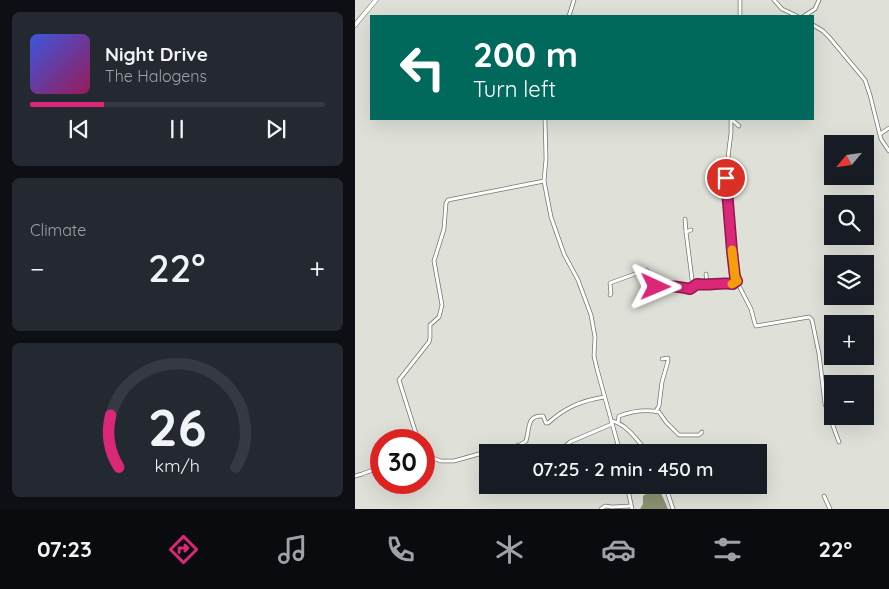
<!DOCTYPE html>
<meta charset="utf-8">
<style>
:root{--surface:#171b24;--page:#242831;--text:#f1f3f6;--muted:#9ea1a6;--line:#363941;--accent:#db2777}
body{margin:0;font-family:Quicksand,sans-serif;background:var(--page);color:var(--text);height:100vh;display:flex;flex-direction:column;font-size:19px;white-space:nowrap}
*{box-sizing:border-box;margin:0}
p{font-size:16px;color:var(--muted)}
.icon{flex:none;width:28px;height:28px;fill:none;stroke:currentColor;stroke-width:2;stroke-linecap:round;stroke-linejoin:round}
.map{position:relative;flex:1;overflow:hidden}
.drawer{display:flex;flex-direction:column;gap:12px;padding:12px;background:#0d0f14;width:355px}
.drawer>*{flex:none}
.guide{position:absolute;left:15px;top:15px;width:444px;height:105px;border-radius:0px;box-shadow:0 5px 20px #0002;background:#00695c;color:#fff;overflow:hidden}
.needle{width:32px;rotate:241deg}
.tools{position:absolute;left:469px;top:135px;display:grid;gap:10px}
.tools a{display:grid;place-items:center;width:50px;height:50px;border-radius:0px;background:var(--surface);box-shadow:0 5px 20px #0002;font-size:25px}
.speed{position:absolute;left:15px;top:429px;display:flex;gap:10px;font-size:25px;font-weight:700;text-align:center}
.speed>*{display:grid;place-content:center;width:65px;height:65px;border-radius:50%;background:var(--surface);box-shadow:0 5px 20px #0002;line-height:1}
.speed .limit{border:8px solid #d22;background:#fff;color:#111}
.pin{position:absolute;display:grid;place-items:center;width:42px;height:42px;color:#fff;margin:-21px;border:2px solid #fff;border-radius:50%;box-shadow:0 1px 5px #0007}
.me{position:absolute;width:55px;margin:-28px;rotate:91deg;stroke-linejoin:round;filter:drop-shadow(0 0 4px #0008)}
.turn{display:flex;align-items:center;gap:18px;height:105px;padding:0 20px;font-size:22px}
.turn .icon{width:65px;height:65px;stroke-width:2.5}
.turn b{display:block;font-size:35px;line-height:42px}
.big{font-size:38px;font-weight:600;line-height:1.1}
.drawer .widget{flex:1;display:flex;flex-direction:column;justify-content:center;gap:8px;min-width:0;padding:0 18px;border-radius:8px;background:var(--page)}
.drawer .dial{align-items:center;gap:0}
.dial svg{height:130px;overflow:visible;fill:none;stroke:var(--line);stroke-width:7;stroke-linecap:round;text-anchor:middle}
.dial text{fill:var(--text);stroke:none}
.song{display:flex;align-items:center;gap:15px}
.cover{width:60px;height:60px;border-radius:8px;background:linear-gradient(135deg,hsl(230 70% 55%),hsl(330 70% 35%))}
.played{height:5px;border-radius:2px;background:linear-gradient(90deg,var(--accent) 25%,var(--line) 25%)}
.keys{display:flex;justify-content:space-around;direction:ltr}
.heat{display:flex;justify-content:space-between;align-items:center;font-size:28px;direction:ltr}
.trip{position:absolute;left:124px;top:444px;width:288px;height:50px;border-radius:0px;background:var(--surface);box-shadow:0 5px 20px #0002;font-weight:600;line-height:50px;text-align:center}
.tab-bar{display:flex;height:80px;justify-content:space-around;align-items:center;background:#090b0e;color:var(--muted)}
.tab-bar .icon{width:35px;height:35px}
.tab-bar .active{color:var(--accent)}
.tab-bar b{font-size:22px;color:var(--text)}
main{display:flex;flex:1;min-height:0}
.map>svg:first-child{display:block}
</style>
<main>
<section class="drawer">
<div class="widget">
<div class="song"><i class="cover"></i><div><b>Night Drive</b><p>The Halogens</p></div></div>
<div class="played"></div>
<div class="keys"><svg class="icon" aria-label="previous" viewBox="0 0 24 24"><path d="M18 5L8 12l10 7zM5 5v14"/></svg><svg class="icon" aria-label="pause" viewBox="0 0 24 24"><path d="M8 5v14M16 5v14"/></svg><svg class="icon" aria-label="next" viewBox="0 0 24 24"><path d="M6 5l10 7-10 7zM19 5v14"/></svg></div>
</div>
<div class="widget"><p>Climate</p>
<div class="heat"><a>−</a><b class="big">22°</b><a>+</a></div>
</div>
<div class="widget dial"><svg viewBox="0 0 100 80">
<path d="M14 69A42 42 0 1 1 86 69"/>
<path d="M14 69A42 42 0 0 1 9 37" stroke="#db2777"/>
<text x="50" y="56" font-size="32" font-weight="700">26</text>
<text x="50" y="72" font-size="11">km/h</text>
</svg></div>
</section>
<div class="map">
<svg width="534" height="509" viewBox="0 0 534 509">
<rect width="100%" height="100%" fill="#dfe1d9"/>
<!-- water -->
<polygon fill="#8b9272" points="297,490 306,493 313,509 285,509 288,504 288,496"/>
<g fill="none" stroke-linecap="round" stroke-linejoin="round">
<!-- minor casing -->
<g stroke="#74766f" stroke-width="4.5">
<g id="minor">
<polyline points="385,0 385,16"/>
<polyline points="419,0 427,9 442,16"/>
<polyline points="214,16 219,0"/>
<polyline points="449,16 460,9 464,0"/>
<polyline points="458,25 468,31 474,37 510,80 515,95 526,139 534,151"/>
<polyline points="190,119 191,159 189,181 196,217 209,254 223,280 236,315 240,337 239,356 242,369 265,452"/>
<polyline points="376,119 376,133 374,149 371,178 377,251 381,280 396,309 400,324 401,326 454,317 457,320 464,354 470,404 484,442"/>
<polyline points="376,119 384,126"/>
<polyline points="525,134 534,128"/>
<polyline points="330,219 331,232"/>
<polyline points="336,230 331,232 338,287"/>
<polyline points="351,274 352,285"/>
<path d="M255,295L256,294L255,283L291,270C299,275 296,281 301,287C310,285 325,287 335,289L342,284C354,286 366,282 378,284L382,281"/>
<polyline points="301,411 304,406 307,382 313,361 313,358 307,359"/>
<path d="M256,421C270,422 284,442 292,452"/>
<path d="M263,422L264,416C277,411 290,409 304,412L311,422L324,435H344L347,432"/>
<polyline points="63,440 44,380 74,342 75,338 75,325 84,317 87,305 79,261 89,229 91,203 93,200 189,181"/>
<polyline points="204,452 205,451 215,442 257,424"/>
<path d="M69,455L86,461H99L131,452L158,447L165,445L171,441C175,429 171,415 188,416L191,423H193C211,407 226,401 249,397"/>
<polyline points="0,476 7,474 26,467"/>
<polyline points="272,485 277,509"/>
<polyline points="310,485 318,509"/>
<polyline points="469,496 475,509"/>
<polyline points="246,509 250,506 257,507 276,506"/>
</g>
</g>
<!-- tertiary casing -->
<g stroke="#74766f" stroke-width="5">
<polyline id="tertiary" points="0,25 21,0"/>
</g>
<!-- minor -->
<use href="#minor" stroke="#fff" stroke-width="3"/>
<!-- tertiary -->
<use href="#tertiary" stroke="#fff" stroke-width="4"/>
</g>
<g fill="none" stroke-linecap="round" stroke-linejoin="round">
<!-- route casing -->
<g stroke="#8e194d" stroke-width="12">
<path id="route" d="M301,287C310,285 325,287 335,289L342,284C354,286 366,282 378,284L382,281L380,277L377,251L371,178"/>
</g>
<!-- route -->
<use href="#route" stroke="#db2777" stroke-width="9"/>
<!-- slow -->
<polyline stroke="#f59e0b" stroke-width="9" points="377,250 380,277 382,281 377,284"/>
</g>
</svg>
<div class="tools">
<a><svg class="needle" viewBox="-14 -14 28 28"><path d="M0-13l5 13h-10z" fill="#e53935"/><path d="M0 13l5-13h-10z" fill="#9ea1a6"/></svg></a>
<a><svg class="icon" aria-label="search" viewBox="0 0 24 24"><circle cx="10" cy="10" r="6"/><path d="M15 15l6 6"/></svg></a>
<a><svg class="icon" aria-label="layers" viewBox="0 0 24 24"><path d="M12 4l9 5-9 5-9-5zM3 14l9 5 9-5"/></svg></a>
<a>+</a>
<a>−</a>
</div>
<div class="speed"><div class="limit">30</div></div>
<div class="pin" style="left:371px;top:178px;background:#d93025"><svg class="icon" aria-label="arrive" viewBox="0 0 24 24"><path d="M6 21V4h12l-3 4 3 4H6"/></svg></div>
<svg class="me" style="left:301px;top:287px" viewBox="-20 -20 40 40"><path d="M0-17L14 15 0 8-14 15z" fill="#db2777" stroke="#fff" stroke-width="4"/></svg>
<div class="trip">07:25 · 2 min · 450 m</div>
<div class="guide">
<div class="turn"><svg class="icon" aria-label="left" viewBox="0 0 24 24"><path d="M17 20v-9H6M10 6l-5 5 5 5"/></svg><div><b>200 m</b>Turn left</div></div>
</div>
</div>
</main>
<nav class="tab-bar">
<b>07:23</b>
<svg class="icon active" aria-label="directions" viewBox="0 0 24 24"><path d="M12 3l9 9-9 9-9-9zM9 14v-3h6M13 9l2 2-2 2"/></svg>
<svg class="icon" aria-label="music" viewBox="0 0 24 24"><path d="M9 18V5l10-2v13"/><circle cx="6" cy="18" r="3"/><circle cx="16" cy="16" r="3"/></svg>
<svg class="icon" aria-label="phone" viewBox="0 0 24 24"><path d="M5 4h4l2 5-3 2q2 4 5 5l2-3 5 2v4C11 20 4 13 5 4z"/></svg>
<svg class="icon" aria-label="climate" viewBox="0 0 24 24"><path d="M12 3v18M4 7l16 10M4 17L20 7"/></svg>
<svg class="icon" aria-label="car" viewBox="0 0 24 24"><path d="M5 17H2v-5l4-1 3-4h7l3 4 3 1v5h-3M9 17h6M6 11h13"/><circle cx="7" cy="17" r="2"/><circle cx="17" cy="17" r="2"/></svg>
<svg class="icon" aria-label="filters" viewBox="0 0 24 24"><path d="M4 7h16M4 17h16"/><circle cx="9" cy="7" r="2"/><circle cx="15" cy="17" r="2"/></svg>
<b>22°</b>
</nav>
